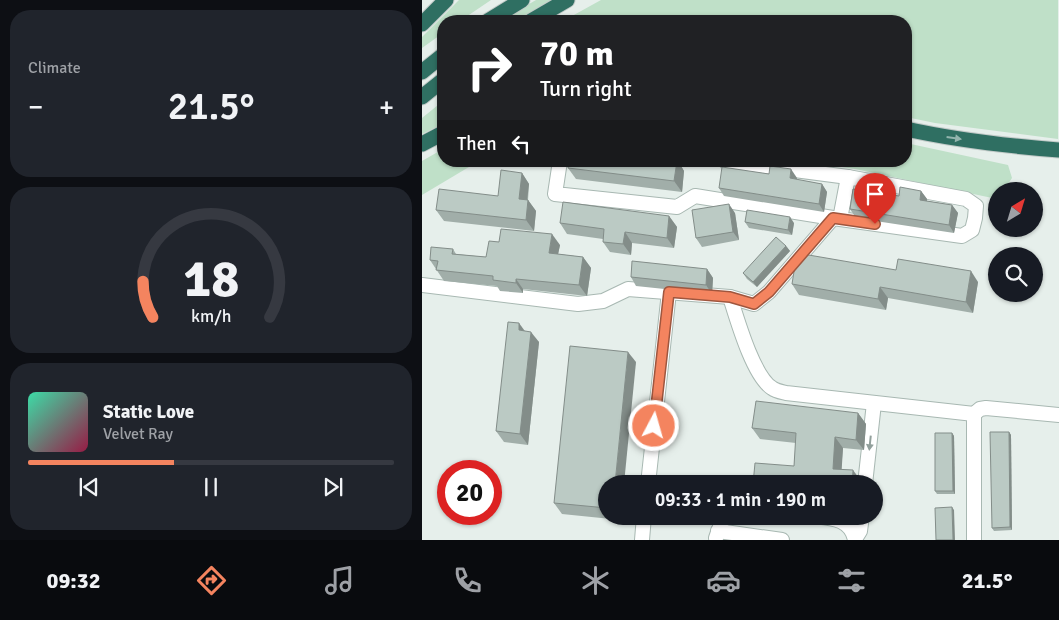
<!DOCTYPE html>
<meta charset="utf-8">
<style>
:root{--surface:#171b24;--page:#20242c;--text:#f1f3f6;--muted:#9ea1a6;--line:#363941;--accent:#f4845f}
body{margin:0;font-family:Signika,sans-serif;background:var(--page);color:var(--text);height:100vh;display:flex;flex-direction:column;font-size:19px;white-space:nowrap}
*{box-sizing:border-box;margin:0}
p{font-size:16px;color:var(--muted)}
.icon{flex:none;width:28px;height:28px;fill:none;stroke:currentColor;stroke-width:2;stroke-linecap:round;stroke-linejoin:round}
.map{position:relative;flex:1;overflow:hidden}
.side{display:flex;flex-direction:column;gap:10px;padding:10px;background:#0d0f14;width:422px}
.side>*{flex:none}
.hud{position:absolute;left:15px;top:15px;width:475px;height:152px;border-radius:20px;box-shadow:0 1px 4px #0004;background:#202124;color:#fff;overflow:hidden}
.needle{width:32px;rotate:38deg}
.controls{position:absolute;left:566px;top:182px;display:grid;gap:10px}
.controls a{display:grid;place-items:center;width:55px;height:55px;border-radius:50%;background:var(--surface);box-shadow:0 1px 4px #0004;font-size:25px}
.speed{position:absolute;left:15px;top:460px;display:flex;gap:10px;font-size:25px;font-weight:700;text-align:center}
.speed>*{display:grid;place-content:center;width:65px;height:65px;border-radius:50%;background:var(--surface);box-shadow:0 1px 4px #0004;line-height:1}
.speed .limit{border:8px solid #d22;background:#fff;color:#111}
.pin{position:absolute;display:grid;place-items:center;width:42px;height:42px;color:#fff;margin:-51px -21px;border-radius:50% 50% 50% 0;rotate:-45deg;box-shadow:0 0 5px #0007}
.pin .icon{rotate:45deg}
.me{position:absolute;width:55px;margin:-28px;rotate:6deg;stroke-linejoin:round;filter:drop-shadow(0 0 4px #0008)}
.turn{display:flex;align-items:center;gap:18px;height:105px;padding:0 20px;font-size:22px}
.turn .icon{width:65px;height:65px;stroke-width:2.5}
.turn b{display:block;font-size:35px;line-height:42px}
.then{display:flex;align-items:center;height:48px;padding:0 20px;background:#0003;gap:10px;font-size:19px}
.big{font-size:38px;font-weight:600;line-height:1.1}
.side .tile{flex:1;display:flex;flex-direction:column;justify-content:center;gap:8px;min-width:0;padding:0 18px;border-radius:20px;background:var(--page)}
.side .dial{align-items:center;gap:0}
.dial svg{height:130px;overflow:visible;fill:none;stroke:var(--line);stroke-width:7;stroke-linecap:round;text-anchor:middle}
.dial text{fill:var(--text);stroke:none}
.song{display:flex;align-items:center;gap:15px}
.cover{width:60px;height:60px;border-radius:8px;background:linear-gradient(135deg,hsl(160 70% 55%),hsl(340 70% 35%))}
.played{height:5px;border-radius:2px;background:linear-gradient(90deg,var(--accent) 40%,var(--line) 40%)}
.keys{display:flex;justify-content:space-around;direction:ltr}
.heat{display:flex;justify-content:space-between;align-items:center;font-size:28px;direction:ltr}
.trip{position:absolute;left:176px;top:475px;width:285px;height:50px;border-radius:25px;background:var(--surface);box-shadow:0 1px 4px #0004;font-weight:600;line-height:50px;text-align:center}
.tabs{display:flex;height:80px;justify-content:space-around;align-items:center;background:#090b0e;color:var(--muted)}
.tabs .icon{width:35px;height:35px}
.tabs .selected{color:var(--accent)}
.tabs b{font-size:22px;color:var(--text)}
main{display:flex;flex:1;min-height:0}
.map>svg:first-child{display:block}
</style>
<main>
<section class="side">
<div class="tile"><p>Climate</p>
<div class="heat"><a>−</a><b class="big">21.5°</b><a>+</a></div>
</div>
<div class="tile dial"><svg viewBox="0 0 100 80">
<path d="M14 69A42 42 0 1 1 86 69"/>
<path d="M14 69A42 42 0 0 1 8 47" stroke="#f4845f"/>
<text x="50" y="56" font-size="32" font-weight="700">18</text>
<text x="50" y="72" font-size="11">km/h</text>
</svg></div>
<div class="tile">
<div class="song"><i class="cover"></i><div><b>Static Love</b><p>Velvet Ray</p></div></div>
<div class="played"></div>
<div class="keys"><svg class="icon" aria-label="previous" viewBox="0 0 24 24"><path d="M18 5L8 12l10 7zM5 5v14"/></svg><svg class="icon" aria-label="pause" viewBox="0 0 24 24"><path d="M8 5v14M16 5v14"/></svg><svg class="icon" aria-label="next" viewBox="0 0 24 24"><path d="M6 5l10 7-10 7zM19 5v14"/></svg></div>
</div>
</section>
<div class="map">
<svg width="637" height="540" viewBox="0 0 637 540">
<rect width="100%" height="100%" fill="#e6efeb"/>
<!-- green -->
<g fill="#bfe0c8">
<polygon points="37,0 69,0 38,21 21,21 21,33 0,48 0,37"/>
<polygon points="114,0 129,0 93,21 78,21"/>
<polygon points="179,0 636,0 636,139 513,123 484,117 484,21 141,21"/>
<polygon points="21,101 21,124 0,134 0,118"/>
<polygon points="484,143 586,165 590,178 581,191 575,191 575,199 433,169 381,161 484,161"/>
<polygon points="21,149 21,161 57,161 0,195 0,161"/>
</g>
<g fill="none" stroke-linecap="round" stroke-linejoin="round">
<!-- minor casing -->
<g stroke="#a8b8b2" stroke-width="16">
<g id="minor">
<polyline points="138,161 133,194 255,207 273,196 411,218"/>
<polyline points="303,161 426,177"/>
<polyline points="0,285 156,304 181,301 206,289 308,297 332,304 347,292 411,218 418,219 540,236 550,230 553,218 554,206 544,199 426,177 418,219"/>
<path d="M308,297C315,319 331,376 350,388C354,391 360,392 364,393L552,414"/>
<polyline points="552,414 552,540"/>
<polyline points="552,414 558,409 564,408 637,415"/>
<polyline points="226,484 247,292"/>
<polyline points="443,484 452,403"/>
<path d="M392,516C410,518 429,519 433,540"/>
<polyline points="296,531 360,540"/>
<polyline points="294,538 300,521 304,516"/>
<polyline points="433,539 438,531 440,516"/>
<polyline points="220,540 222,516"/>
</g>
</g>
<!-- highway casing -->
<g stroke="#c2cac8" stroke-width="17">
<g id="highway">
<polyline points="66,21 100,0"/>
<polyline points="109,21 145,0"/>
<polyline points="0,24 24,0"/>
<polyline points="0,72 21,55"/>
<polyline points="0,97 21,80"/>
<path d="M484,129C534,140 585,146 637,150"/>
<polyline points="0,144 21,133"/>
</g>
</g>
<!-- minor -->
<use href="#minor" stroke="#fff" stroke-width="14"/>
<!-- highway -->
<use href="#highway" stroke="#2f6f62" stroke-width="15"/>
</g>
<!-- wall -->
<g fill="#a1aea9">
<polygon points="147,161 256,161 262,171 260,192 154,179 146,168"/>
<polygon points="100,173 107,184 106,200 114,211 112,231 22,221 14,210 76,196"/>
<polygon points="347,174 375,178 374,180 400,184 405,192 402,212 302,196 297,188"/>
<polygon points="499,191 505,199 505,201 530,205 536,213 532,233 434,218 428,209"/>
<polygon points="313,213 317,240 280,247 274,238"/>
<polygon points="247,216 255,227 252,248 210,243 209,255 188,252 181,242 181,239 145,234 138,223"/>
<polygon points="323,222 372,223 370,235 327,228"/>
<polygon points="77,242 138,245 136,254 161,257 169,268 165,296 101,289 101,293 78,291 75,286 22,281 8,260 31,249 34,254 64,257"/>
<polygon points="364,246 368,251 335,287 325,279 321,273"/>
<polygon points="285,269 291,278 290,294 214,286 209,277"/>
<polygon points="474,270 556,282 551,313 466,298 464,310 377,295 370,284"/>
<polygon points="103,331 117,342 106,445 82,442 74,431"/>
<polygon points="214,362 185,484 185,516 199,516 199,520 140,514 132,503"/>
<polygon points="436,413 444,424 442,450 421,448 419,470 439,481 372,466 374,443 338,439 330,428"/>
<polygon points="587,432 589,435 590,530 572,531 570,528"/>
<polygon points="530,433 532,436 533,494 515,494 513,491"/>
</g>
<!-- shaded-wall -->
<g fill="#838d89">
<polygon points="255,161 256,161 262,171 260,192 252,181"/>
<polygon points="369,169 375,178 373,187 368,178"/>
<polygon points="100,173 107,184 104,209 97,199"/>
<polygon points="400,184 405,192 402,212 397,204"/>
<polygon points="499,191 505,199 504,208 498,200"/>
<polygon points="106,200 114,211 112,231 104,220"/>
<polygon points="307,204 313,213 317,240 311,232"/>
<polygon points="530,205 536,213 532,233 527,225"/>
<polygon points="247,216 255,227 252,248 245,238"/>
<polygon points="368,217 372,223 370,235 366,230"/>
<polygon points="203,232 210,243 209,255 201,244"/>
<polygon points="130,234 138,245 134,264 127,253"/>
<polygon points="364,246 368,251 335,287 331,282"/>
<polygon points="161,257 169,268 165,296 157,285"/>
<polygon points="285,269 291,278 290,294 284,285"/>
<polygon points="549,271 556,282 551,313 544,302"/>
<polygon points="94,279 101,289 101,293 94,283"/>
<polygon points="458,287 466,298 464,310 456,299"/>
<polygon points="97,323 105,334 97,330"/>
<polygon points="109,332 117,342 106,445 98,434"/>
<polygon points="206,352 214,362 202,484 193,484"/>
<polygon points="436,413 444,424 442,450 434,440"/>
<polygon points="587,432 589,435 590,530 588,527"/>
<polygon points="530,433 532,436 533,494 531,491"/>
<polygon points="413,437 421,448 419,480 411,469"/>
<polygon points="431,470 439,481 439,484 430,484"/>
<polygon points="530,507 532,510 533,540 531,540"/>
</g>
<!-- building -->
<g fill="#bbcac4" stroke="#838d89">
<polygon points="147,161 255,161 252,181 146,168"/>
<polygon points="348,166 369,169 368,178 400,184 397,204 297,188 300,167 347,174"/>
<polygon points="79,170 100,173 97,199 106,200 104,220 14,210 17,189 76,196"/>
<polygon points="478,187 499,191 498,200 530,205 527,225 428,209 431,189 477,196"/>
<polygon points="141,202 247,216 245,238 203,232 201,244 181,242 182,229 138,223"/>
<polygon points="307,204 311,232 274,238 270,210"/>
<polygon points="325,210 368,217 366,230 323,222"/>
<polygon points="79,229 130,234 127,253 161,257 157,285 94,279 94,283 71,280 71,276 14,270 16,261 8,260 9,247 31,249 30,254 64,257 67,241 77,242"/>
<polygon points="354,237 364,246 331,282 321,273"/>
<polygon points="375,253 474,270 476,259 549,271 544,302 458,287 456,299 370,284"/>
<polygon points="210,261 285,269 284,285 209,277"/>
<polygon points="86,322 97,323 97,330 109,332 98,434 74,431"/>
<polygon points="148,346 206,352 193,484 185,484 185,508 132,503"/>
<polygon points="334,401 436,413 434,440 413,437 411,469 431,470 430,484 331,484 333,463 372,466 374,433 330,428"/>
<polygon points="568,432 587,432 588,527 570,528"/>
<polygon points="513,433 530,433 531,491 513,491"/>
<polygon points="530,507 531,540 514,540 513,508"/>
</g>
<!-- one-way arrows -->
<defs><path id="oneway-solid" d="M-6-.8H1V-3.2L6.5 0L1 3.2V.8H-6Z" transform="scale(1.25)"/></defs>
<use fill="#93b5ae" href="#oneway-solid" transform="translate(532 138) rotate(8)"/>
<use fill="#92a09c" href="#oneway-solid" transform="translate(448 443) rotate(96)"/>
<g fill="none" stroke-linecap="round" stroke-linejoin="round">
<!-- route casing -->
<g stroke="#9f563e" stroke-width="12">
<polyline id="route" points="232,426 247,292 308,297 332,304 347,292 411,218 453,224"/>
</g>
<!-- route -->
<use href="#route" stroke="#f4845f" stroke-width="9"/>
</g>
</svg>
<div class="controls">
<a><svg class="needle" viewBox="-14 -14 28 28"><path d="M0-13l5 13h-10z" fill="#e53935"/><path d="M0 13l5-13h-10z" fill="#9ea1a6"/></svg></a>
<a><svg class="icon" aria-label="search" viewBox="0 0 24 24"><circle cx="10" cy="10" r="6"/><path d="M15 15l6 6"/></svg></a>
</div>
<div class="speed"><div class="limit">20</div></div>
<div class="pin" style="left:453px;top:224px;background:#d93025"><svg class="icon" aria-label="arrive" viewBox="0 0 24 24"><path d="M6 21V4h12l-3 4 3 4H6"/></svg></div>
<svg class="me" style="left:232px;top:426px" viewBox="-20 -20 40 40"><circle r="17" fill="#f4845f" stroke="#fff" stroke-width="3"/><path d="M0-11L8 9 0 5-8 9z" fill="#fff"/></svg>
<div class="trip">09:33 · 1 min · 190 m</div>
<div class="hud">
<div class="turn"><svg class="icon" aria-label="right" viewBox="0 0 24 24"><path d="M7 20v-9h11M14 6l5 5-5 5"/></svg><div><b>70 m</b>Turn right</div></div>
<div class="then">Then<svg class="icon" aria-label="left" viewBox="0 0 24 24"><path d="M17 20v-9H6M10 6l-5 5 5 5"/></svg></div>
</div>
</div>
</main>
<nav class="tabs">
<b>09:32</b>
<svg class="icon selected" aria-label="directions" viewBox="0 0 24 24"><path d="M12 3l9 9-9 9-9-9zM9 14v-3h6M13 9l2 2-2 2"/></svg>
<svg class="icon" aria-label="music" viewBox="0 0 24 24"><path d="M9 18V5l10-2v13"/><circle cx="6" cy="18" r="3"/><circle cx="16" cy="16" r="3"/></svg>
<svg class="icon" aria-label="phone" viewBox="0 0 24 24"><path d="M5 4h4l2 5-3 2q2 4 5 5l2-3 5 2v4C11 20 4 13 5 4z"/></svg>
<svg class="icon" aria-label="climate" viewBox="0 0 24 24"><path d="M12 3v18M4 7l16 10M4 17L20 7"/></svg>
<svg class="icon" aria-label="car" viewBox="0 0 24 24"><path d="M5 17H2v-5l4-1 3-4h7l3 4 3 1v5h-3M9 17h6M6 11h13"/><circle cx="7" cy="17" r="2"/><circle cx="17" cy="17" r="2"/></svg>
<svg class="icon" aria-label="filters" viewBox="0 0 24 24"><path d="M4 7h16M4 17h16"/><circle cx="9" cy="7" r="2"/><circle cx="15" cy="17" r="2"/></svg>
<b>21.5°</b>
</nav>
